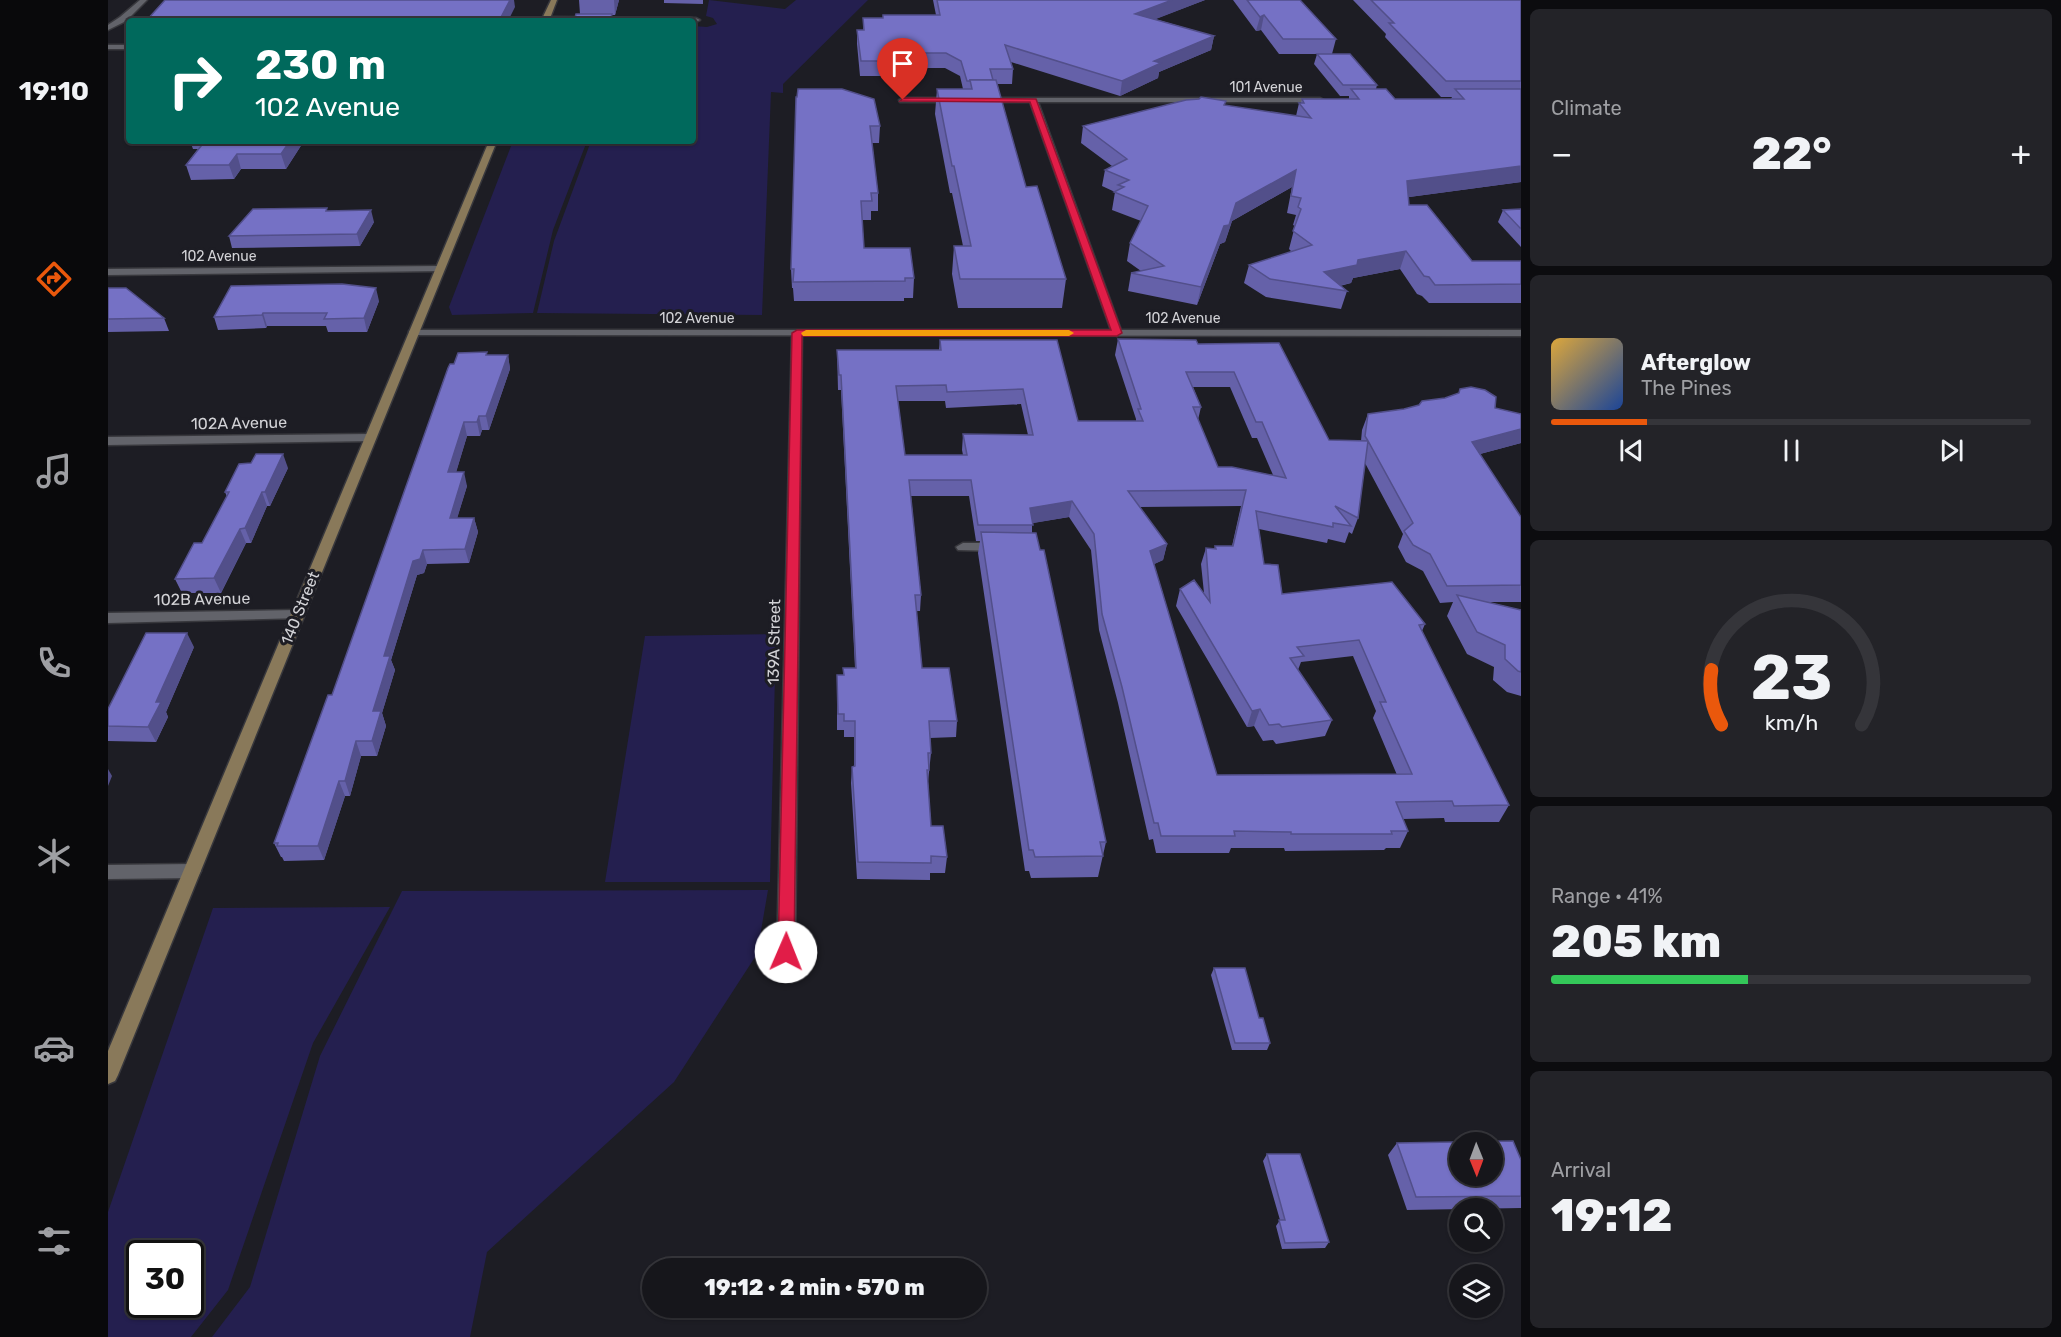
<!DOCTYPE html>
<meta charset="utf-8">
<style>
:root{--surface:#16161b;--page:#232328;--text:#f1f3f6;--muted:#9e9fa3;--line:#35353a;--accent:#ea580c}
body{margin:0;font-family:Rubik,sans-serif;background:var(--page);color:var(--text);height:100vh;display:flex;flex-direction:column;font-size:22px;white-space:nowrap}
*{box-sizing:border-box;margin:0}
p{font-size:20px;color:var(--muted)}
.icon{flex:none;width:33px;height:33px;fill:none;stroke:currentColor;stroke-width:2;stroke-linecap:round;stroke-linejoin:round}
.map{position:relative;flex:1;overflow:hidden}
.sheet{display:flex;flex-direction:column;gap:9px;padding:9px;background:#0c0c0f;width:540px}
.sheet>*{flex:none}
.top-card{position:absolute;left:18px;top:18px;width:570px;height:126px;border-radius:6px;box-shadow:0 2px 4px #0004,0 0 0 2px var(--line);background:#00695c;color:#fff;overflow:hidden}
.needle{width:39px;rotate:179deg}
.buttons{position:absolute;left:1341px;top:1132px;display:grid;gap:12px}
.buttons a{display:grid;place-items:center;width:54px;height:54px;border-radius:50%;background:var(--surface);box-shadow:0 2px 4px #0004,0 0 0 2px var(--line);font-size:30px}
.speed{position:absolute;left:18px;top:1240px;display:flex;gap:12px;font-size:30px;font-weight:700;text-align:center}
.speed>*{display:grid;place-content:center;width:78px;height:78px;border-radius:50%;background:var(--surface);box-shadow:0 2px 4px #0004,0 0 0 2px var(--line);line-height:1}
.speed .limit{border:3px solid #111;border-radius:9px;background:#fff;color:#111}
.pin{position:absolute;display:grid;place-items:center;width:51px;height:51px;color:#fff;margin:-62px -26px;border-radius:50% 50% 50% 0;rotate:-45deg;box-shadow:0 0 6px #0007}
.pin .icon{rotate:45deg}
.me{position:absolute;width:66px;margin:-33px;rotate:1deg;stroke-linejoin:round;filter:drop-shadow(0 0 4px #0008)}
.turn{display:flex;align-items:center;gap:21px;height:126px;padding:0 30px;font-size:27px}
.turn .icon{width:78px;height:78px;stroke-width:2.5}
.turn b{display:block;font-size:42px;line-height:51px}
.big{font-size:45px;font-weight:800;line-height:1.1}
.sheet .widget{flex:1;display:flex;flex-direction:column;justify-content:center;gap:9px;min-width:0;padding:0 21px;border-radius:9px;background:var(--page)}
.sheet .dial{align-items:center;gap:0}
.dial svg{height:156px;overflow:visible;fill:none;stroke:var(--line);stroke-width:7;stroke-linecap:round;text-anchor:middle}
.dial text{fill:var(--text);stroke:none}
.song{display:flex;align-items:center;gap:18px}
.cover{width:72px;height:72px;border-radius:9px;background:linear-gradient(135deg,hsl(40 70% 55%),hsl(220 70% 35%))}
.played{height:6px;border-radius:3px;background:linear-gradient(90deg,var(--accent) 20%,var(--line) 20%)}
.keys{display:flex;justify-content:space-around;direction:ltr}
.heat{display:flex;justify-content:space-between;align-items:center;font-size:33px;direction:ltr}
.charge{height:9px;border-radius:4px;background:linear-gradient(90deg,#34c759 41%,var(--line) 0)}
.trip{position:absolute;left:534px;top:1258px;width:345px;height:60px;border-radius:30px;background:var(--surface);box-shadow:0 2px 4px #0004,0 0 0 2px var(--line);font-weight:800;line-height:60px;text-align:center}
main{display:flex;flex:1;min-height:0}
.tab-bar{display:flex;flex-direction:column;width:108px;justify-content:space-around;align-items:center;background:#09090b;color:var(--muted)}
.tab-bar .icon{width:42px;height:42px}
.tab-bar .current{color:var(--accent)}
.tab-bar b{font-size:27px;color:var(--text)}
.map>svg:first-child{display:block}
</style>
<main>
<nav class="tab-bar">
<b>19:10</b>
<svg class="icon current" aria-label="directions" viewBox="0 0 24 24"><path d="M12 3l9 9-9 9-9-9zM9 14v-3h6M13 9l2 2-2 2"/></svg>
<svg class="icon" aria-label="music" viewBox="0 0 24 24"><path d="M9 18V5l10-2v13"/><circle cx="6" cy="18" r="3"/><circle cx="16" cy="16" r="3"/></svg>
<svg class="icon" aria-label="phone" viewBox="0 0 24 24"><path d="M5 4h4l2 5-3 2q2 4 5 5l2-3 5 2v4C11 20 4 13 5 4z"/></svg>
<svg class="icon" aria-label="climate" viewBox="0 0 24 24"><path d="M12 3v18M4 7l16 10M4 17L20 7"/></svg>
<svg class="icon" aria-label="car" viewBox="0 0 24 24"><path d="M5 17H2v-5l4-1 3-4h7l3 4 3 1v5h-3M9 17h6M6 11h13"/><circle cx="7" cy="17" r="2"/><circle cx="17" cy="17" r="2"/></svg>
<svg class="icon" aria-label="filters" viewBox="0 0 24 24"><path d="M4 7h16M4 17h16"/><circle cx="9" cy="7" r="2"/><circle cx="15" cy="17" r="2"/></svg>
</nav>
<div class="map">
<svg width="1413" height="1337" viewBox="0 0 1413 1337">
<rect width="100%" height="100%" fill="#1d1d24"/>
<!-- green -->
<g fill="#241f4f" fill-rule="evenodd">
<polygon points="601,0 677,9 688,0 760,0 675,84 675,93 663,92 654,315 429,313 446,241 483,141 585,141 585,26 599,27 609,24 605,18 598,16"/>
<polygon points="405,141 479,141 445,230 425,313 344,315 341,307"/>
<polygon points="668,634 662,882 497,882 537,636"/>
<polygon points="660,890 649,954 566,1082 379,1252 362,1337 104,1337 142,1287 212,1056 294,891"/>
<path d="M282,907L205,1043L120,1290L83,1337H0V1212L105,908ZM32,1254H82V1305H32Z"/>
</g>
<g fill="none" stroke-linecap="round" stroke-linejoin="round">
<!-- minor casing -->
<g stroke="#38383d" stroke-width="3">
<g id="minor">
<polygon points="32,0 39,0 18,21 0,30 0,25 12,17"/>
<polygon points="438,17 588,18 592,20 588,22 435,21"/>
<rect x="0" y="45" width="21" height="4"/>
<polygon points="795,98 849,98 853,100 849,102 792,102 791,100"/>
<polygon points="873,98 1212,98 1216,100 1212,102 930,102 1014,333 1009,336 1004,333 922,102 870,102 869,100"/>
<polygon points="331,266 336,269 335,271 0,275 0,269"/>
<polygon points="689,331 694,334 687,952 685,958 678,960 671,958 669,952 684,334"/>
<polygon points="262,434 268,438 266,441 0,445 0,437"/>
<polygon points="855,543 889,543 896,547 889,551 850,550 848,547"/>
<polygon points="189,610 196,615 194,618 0,623 0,613"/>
</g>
</g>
<!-- tertiary casing -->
<g stroke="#38383d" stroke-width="3">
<g id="tertiary">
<polygon points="305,330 1413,330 1413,336 301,335 301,331"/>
<polygon points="84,864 90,866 93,871 90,876 84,878 0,879 0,865"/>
</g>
</g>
<!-- secondary casing -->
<g stroke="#38383d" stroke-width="3">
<g id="secondary">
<polygon points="443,0 449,0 441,21 433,21"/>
<polygon points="381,141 389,141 10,1075 7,1081 0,1084 0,1051"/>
</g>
</g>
<!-- minor -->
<use href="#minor" fill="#62636a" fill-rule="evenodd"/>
<!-- tertiary -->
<use href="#tertiary" fill="#62636a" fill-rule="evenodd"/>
<!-- secondary -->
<use href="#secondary" fill="#89795a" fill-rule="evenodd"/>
</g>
<!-- wall -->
<g fill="#6561a9" fill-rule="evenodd">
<polygon points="471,0 511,0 507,15 504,15 505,21 466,21 472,14"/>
<polygon points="556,0 595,0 595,4 556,3"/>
<polygon points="825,0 1097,0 1047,19 1106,36 1103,50 1051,72 1050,78 1012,96 903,62 905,69 904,84 889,84 918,187 958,279 954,308 850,308 844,274 846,246 855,246 844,193 842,193 827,114 829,89 855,89 852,76 837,68 802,68 801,76 752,76 749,44 749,30 755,30 755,18 775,18 775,15 828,15"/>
<polygon points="1125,0 1192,0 1228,39 1224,54 1269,85 1268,89 1287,99 1343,99 1344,97 1333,97 1277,37 1278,34 1245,0 1413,0 1413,182 1301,197 1301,205 1364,261 1413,261 1413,303 1321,303 1314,296 1309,294 1292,269 1245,278 1243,283 1232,286 1239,291 1233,309 1158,297 1136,283 1141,265 1184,252 1181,249 1187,226 1185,225 1188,215 1179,213 1184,187 1124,221 1117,242 1112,244 1089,305 1020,291 1023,273 1033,271 1019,261 1022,243 1033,221 1004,210 1007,192 994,186 997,170 1004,166 973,143 975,126 1117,106 1188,116 1191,103 1193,103 1194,99 1241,99 1241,96 1232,96 1206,64 1209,54 1171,54 1153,30 1148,31"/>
<polygon points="689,97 772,126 771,143 764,143 770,193 770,211 763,211 763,220 754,220 756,248 806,278 805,298 796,298 796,301 686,301 685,288 684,288 683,269"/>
<polygon points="82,141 196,141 178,169 133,169 126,179 83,180 78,165 90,149 85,149"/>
<polygon points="1413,209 1413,247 1390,222 1395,210"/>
<polygon points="266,222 252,246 124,248 121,236"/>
<polygon points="0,288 56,318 61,331 0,332"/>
<polygon points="271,301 259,332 220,332 218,326 159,326 158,328 110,330 106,317"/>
<path d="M1010,339L1090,344L1221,440L1253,441L1254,430L1260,414L1387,408L1413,443L1372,454L1413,517V602H1380L1413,610V696L1399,692L1385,680L1386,667L1359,654L1339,616L1345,602L1332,603L1315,571L1298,562L1290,547L1295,534L1257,463L1250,518L1244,534L1241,532L1237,543L1220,539L1219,543L1151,529L1156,564L1174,594L1317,624L1314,631L1401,805L1391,822H1337L1336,818L1295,819L1300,831L1292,848H1278L1276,850L1177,851L1176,848H1123L1121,853H1048L1045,839L1041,840L1010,703L991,630L983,550L961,517L924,523V533L998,842L990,877L923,878L921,871H917L870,553L872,541H868L861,496H803L813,595L812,611H808L814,668L849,721L848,737L822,738L823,753L820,782L823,826L839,857L837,873H822V880L749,879L743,783L744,767L746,766V737H736V730H729V675H735V668H747L733,390H730L729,350H831L832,340L970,421H1028V419L1007,355ZM1085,387H1122L1144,438H1149L1165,475L1110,467L1090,420L1093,407ZM790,401H837L838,408L913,404L920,435L855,434L854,450L855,455H797ZM1133,506L1124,546H1107L1106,549L1098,548L1093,564L1096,593L1072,589L1068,606L1139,727L1146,726L1155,741L1165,740L1168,744L1217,736L1224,720L1190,670L1193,662L1245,656L1268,711L1265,718L1289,775H1109L1046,564L1055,560L1059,544L1032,507Z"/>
<polygon points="380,355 400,355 402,369 381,430 374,430 372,436 359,436 348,472 359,486 349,518 366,518 370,532 361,563 319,564 316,573 309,575 283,660 287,670 274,713 278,726 269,756 253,756 242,796 237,796 216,860 176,861 174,857 173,857 166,843 224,695 346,364"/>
<polygon points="180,468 162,506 159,506 143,543 138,543 113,593 74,593 67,579 94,543 119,497 117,492"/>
<polygon points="86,647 58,712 60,717 48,742 0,741 0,709"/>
<polygon points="1106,968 1151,1018 1162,1043 1159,1050 1124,1050 1103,975"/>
<polygon points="1289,1143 1413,1160 1413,1208 1299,1210 1280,1155"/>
<polygon points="1159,1154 1221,1242 1217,1248 1174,1249 1168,1226 1172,1220 1155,1161"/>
</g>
<!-- shaded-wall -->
<g fill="#524f8a">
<polygon points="399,0 406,0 407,7 400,21 391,21"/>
<polygon points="506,0 511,0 507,15"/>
<polygon points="1064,0 1097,0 1025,28 1027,14"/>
<polygon points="1156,15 1153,30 1148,31 1152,17"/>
<polygon points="1106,36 1103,50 1051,72 1050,78 1012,96 1014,81 1046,61"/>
<polygon points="182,141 196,141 178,169 173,154"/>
<polygon points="129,154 133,169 126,179 121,165"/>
<polygon points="1413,166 1413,182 1294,198 1299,181"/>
<polygon points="1188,170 1184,187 1124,221 1117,242 1112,244 1089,305 1093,287 1116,226 1128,203"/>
<polygon points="263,210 266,222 252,246 249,234"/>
<polygon points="1298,251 1292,269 1245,278 1243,283 1220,288 1216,272 1250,260"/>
<polygon points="268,288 271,301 259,332 256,318"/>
<polygon points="155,313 159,326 158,328 154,315"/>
<polygon points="400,355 402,369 381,430 378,416"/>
<polygon points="371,416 374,430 372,436 369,422"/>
<polygon points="356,422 359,436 344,486 340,472"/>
<polygon points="1413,429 1413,443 1357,458 1364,442"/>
<polygon points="175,454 180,468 162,506 157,492"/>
<polygon points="356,472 359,486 345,532 342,518"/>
<polygon points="154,492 159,506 143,543 137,528"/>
<polygon points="964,501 961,517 920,524 922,508"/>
<polygon points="366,518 370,532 361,563 357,549"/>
<polygon points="132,529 138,543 113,593 106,578"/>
<polygon points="1059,544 1055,560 1038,568 1042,551"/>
<polygon points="315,550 319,564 316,573 309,575 283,660 287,670 274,713 278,726 269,756 264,741 265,711 276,656 305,561"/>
<polygon points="79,633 86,647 58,712 60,717 48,742 40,727 48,702"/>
<polygon points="1152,709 1146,726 1139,727 1144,711"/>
<polygon points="248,741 253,756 242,796 237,781"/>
<polygon points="0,769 4,776 0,786"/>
<polygon points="231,781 237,796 216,860 210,846"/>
</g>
<!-- building -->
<g fill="#7571c5" stroke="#524f8a" stroke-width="1.5" fill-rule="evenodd">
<polygon points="57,0 402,0 391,21 38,21"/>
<polygon points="829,0 1064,0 1027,14 1106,36 1046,61 1053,63 1014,81 897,45 905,69 882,69 885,80 862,80 862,81 859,81 853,61 838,53 801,53 802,61 753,61 749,30 756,30 755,18 775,18 775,15 832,15"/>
<polygon points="1139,0 1192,0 1228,39 1175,39 1156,15 1152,17"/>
<polygon points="1263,0 1413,0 1413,81 1338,81 1281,23 1286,23"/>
<polygon points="468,14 504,14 502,21 466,21"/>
<polygon points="1209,54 1242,54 1269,85 1235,85"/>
<polygon points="862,80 888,80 918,187 929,186 958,279 852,279 846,246 863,246 846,166 844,166 829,89 864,89"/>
<polygon points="690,89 734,89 766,99 772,126 762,126 770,193 763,193 764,201 753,201 756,248 802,248 806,278 797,278 797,281 685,282 686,269 683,269 688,97 689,97"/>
<polygon points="1243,89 1278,89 1287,99 1356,99 1347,89 1413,89 1413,166 1299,181 1301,205 1319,205 1364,261 1413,261 1413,284 1327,285 1321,277 1316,276 1298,251 1250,260 1249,265 1216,272 1239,291 1162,279 1141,265 1204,245 1185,231 1193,209 1190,207 1193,198 1183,196 1188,170 1128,203 1121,225 1116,226 1093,287 1023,273 1056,266 1022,243 1040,206 1006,192 1016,187 1010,185 1021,180 997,170 1019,159 975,126 1078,100 1091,99 1093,97 1118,101 1116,105 1203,118 1191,103 1196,103 1194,99 1251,99"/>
<polygon points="97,141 182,141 173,154 129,154 121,165 78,165"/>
<polygon points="219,208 218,211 263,210 249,234 121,236 145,209"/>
<polygon points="1413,209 1413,229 1395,210"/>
<polygon points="234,284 268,288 256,318 216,319 219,313 155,313 154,315 106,317 123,286"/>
<polygon points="0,288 18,288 56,318 0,319"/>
<path d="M1010,339L1088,340L1090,344L1171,343L1221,440L1260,441L1257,436L1260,414L1296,409L1311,405L1314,401L1337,398L1351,393L1352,389L1363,387L1377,390L1388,397L1387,408L1413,414V429L1364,442L1413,517V585L1339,586L1322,554L1305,545L1296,531L1305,523L1260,441L1250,518L1227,506L1243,526L1225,523V527L1148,511L1156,564L1170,565L1174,594L1284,582L1317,624L1311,625L1401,805L1346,806L1344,801L1288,802L1300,831H1283L1284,834H1183V832L1126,831L1127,836H1053L1050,823H1046L1014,687L994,614L986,534L964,501L922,508L925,525H870L863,480H801L813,595H807L814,668H841L849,721H821L823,753H820L821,770H819L823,826H835L839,857L823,856V863L750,862L744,767L747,766V721H736V714H730L729,675H736L735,668H748L733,375H731L729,350H833L832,340H949L970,421H1035L1030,409H1033ZM1078,372H1126L1148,422H1154L1178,478L1124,467H1110L1085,407H1093ZM838,385L839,392L915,389L925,435L855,434L859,455H797L788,386ZM1138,490L1125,546H1107L1108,549L1098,548L1102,602L1086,580L1072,589L1144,711L1152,709L1161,725L1171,724L1174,727L1224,720L1182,658L1196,656L1189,647L1251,640L1278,702H1272L1304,774L1109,775L1042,551L1059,544L1020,491Z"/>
<polygon points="379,352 378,355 400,355 378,416 371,416 369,422 356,422 340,472 356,472 342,518 366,518 357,549 315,550 312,559 305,561 276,656 282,656 265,711 273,711 264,741 248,741 237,781 231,781 210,846 169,846 170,843 166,843 220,695 224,695 340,368 342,364 346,364 350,353"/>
<polygon points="148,454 175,454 157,492 154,492 137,528 132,529 106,578 67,579 86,543 94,543 121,492 117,492 131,464 143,463"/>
<polygon points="873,532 928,533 932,550 936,550 998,842 992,842 995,856 927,857 925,850 921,850"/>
<polygon points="1349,595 1413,610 1413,672 1410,671 1397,659 1397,645 1369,632"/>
<polygon points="38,633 79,633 48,702 53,702 40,727 0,726 0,709"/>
<polygon points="1106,968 1137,968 1151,1018 1155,1018 1162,1043 1127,1043"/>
<path d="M1405,1141L1413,1160V1196L1308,1197L1289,1143ZM1352,1143H1384V1176H1352Z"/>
<polygon points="1159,1154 1192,1154 1221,1242 1177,1243 1171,1220 1177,1220"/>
</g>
<!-- route -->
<polygon fill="#e11d48" stroke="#92132f" stroke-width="1.5" points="795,98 928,99 1014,333 1009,336 694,336 686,952 684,957 678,959 672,957 670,952 684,333 689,330 1003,330 922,102 792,101"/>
<!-- slow -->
<polygon fill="#f59e0b" points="698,330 961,330 966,333 961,336 695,336 693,333"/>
<g text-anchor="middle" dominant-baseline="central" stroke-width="6" stroke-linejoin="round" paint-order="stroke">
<!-- far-street labels -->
<g font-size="14" fill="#d2d2d6" stroke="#1d1d24">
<text x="1158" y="87">101 Avenue</text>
<text x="111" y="256">102 Avenue</text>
<text x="589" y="318">102 Avenue</text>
<text x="1075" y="318">102 Avenue</text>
</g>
<!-- street labels -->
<g font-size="16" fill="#d2d2d6" stroke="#1d1d24">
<text transform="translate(131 423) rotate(-1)">102A Avenue</text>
<text transform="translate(94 599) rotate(-1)">102B Avenue</text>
<text transform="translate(192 608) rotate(-68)">140 Street</text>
<text transform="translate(666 642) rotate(-89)">139A Street</text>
</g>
</g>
</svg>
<div class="buttons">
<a><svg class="needle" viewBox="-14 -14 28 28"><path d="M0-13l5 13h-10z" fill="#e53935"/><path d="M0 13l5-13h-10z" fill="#9e9fa3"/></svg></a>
<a><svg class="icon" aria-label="search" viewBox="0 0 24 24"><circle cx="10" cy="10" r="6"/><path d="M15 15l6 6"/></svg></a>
<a><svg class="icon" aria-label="layers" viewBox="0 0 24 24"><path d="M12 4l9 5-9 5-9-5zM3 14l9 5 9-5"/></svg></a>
</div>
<div class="speed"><div class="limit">30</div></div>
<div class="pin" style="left:795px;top:100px;background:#d93025"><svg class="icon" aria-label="arrive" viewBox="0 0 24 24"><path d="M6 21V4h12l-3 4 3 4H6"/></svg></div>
<svg class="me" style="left:678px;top:952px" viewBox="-20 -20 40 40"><circle r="19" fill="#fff"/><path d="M0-13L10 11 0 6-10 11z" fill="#e11d48"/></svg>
<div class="trip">19:12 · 2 min · 570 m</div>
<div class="top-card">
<div class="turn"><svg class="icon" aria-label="right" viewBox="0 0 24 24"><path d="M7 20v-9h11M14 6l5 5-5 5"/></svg><div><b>230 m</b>102 Avenue</div></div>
</div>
</div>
<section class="sheet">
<div class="widget"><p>Climate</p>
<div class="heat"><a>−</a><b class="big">22°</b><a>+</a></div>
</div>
<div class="widget">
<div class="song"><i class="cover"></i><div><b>Afterglow</b><p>The Pines</p></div></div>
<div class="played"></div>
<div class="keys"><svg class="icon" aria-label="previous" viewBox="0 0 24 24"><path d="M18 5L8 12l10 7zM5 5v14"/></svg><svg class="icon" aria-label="pause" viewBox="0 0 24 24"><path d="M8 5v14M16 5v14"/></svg><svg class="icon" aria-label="next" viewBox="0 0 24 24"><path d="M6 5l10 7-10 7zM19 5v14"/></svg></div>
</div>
<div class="widget dial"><svg viewBox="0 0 100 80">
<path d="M14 69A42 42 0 1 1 86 69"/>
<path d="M14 69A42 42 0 0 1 9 41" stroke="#ea580c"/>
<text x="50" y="56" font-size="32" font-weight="700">23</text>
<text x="50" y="72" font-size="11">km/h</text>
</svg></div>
<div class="widget"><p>Range · 41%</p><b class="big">205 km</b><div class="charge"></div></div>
<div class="widget"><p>Arrival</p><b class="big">19:12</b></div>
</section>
</main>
